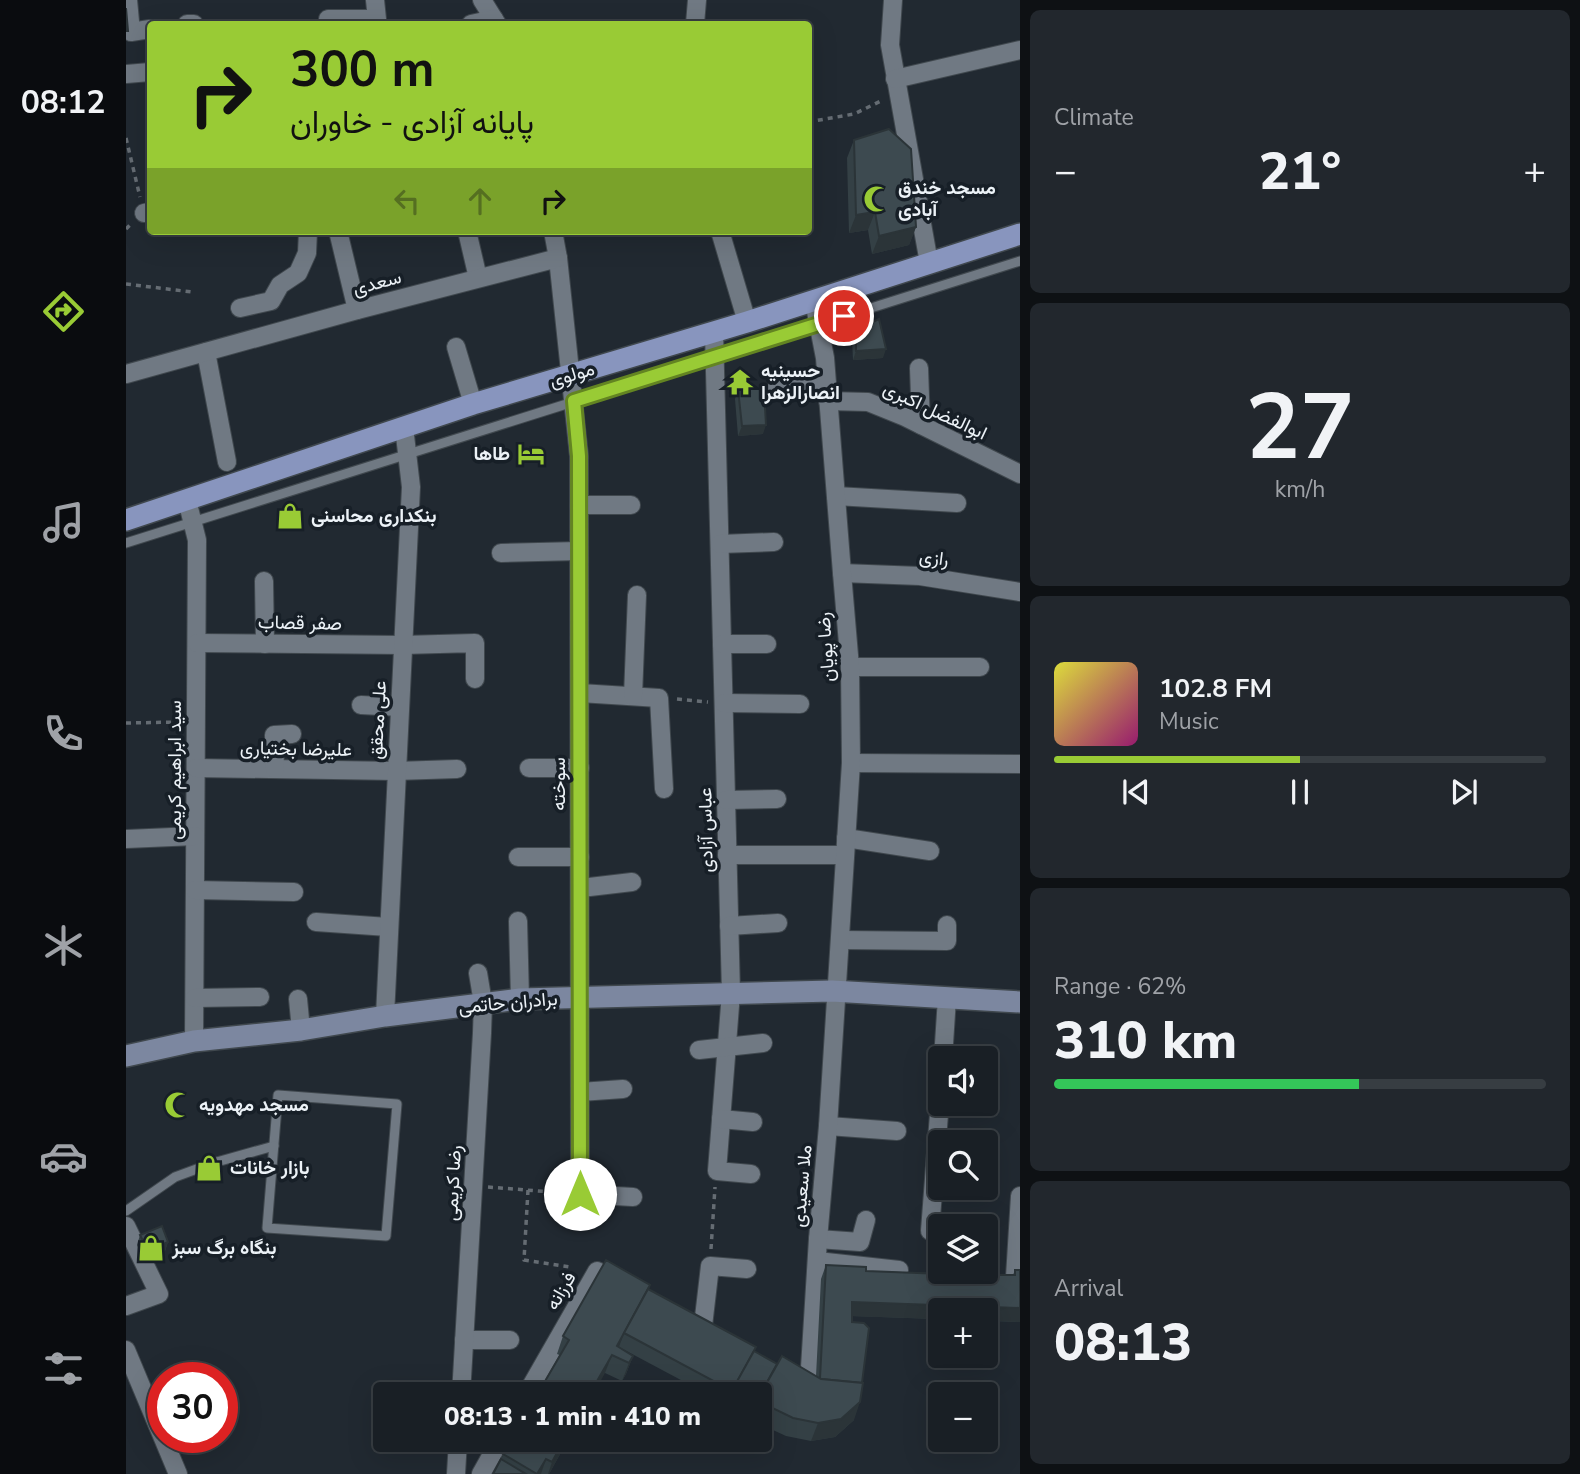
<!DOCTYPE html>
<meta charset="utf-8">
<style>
:root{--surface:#191f25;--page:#22272d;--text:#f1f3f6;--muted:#9fa2a7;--line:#373d42;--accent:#99cb35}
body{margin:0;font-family:"Nunito Sans",Vazirmatn,sans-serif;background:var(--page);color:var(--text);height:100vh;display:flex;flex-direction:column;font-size:26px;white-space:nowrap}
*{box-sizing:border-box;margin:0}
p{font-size:23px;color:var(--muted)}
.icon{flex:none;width:38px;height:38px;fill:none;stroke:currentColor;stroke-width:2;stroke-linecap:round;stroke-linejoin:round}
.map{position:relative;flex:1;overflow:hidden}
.side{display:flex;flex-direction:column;gap:10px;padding:10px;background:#0e1114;width:560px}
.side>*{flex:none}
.top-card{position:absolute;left:21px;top:21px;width:665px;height:214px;border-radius:7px;box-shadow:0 7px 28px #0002,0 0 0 2px var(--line);background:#99cb35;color:#111;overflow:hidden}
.tools{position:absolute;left:802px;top:1046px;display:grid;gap:14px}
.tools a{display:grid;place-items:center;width:70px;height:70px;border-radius:7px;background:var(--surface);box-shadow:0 7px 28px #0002,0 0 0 2px var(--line);font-size:35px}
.speed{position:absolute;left:21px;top:1362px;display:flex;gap:14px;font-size:35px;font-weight:700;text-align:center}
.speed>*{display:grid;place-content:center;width:91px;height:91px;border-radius:50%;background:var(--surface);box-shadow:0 7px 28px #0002,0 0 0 2px var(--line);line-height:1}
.speed .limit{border:10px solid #d22;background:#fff;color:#111}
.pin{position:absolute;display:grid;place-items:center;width:60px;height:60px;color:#fff;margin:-30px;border:4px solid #fff;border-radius:50%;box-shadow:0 2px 7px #0007}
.me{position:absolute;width:77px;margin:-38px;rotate:0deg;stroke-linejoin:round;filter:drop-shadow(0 0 5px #0008)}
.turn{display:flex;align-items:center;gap:24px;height:147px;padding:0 28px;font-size:32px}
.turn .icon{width:91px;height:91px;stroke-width:2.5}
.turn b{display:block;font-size:49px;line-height:60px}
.lanes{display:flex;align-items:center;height:66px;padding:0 28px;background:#0003;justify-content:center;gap:35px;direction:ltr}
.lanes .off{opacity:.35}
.big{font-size:52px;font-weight:800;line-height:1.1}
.side .tile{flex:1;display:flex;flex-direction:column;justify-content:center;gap:10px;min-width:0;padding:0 24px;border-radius:10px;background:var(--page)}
.side .dial{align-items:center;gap:0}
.dial b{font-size:91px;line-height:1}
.song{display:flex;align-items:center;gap:21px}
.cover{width:84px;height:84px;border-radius:10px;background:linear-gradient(135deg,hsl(60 70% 55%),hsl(320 70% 35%))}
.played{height:7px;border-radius:4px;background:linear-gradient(90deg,var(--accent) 50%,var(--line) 50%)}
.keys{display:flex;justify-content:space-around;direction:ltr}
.heat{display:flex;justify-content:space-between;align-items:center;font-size:38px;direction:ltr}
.charge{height:10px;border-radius:5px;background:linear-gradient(90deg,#34c759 62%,var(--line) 0)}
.trip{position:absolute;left:247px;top:1382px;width:399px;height:70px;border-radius:7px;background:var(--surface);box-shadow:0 7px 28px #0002,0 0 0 2px var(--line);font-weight:800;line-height:70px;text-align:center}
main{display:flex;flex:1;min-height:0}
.dock{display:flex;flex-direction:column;width:126px;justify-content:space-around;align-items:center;background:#0a0c0f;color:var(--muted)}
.dock .icon{width:49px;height:49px}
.dock .on{color:var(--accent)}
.dock b{font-size:32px;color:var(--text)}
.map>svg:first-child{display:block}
</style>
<main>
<nav class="dock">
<b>08:12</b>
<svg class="icon on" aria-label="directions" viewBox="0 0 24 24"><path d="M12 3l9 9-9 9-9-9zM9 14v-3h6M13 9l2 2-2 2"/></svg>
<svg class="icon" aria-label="music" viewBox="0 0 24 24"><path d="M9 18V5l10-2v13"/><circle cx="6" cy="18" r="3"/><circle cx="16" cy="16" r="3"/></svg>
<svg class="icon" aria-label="phone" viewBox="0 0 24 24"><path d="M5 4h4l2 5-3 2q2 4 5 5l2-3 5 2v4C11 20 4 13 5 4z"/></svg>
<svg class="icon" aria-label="climate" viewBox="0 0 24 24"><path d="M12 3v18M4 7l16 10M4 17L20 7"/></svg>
<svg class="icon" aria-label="car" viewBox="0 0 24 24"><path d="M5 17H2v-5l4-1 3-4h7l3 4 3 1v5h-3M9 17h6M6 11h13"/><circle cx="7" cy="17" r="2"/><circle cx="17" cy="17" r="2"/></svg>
<svg class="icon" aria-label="filters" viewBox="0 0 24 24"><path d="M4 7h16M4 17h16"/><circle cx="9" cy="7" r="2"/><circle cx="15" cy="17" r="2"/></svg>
</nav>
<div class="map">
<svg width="894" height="1474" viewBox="0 0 894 1474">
<rect width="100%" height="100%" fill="#212931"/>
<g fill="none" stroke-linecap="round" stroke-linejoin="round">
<!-- lane casing -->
<g stroke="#40484e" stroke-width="11">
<g id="lane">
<polyline points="0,543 894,261"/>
<polygon points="152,1095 271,1104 260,1236 141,1228"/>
<polyline points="0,1211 49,1177 87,1163 148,1146"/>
</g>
</g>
<!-- street casing -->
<g stroke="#40484e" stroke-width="20">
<g id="street">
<polyline points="2,0 5,32 24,29"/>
<polyline points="356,0 371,24"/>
<polyline points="767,0 764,45 803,263"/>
<polyline points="61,24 68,24"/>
<polyline points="203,24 202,19 251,19 249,0"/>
<polyline points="345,24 368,19"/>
<polyline points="569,24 571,0"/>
<polyline points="0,74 24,72"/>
<polyline points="769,79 894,50"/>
<polyline points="18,213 24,212"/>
<polyline points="212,231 231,310"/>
<polyline points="341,231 352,278"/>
<polyline points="427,231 432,258 453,456 454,1194 507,1197"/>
<polyline points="594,231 621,322"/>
<polyline points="114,308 145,301 154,285 172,273 181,253 182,231"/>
<polyline points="588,332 605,993 591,1171 625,1174"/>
<polyline points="330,347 347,404"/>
<polyline points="80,352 101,462"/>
<polyline points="793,368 795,425"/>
<polyline points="0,374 231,310 432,258"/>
<polyline points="650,389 701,385"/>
<polyline points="702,401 742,402 779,417 894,474"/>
<polyline points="710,496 831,503"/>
<polyline points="61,500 71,540 68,1041"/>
<polyline points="453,505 505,505"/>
<polyline points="594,544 648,542"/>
<polyline points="375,553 453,551"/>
<polyline points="716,573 794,576 894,592"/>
<polyline points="138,581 139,644"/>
<polyline points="71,643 277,645 349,643 349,679"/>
<polyline points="596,644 641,644"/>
<polyline points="724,667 854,667"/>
<polyline points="454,693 533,698 538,789"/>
<polyline points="507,696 511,595"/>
<polyline points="598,703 674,704"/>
<polyline points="235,705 274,707"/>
<polyline points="725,763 894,764"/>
<polyline points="70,768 270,771 331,769"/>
<polyline points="403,768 454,768"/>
<polyline points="149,769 148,735 166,734"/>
<polyline points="600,800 651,799"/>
<polyline points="720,838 804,851"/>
<polyline points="0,839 69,836"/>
<polyline points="601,855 719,855"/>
<polyline points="392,857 454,857"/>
<polyline points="455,888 506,882"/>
<polyline points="69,890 168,892"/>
<polyline points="392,921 394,999"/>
<polyline points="190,922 262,927"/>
<polyline points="603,926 652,923"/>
<polyline points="714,940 821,941 821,925"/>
<polyline points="69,998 134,997"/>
<polyline points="172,999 175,1030"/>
<polyline points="259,1016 285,487 278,427"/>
<polyline points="573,1050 637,1043"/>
<polyline points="817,1059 821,998"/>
<polyline points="454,1092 497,1089"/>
<polyline points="595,1119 627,1122"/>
<polyline points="702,1126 771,1131"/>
<polyline points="894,1196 889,1277 894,1277"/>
<polyline points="0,1226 33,1294 0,1306"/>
<polyline points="804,1231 814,1101"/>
<polyline points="692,1239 734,1242 740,1220"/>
<polyline points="691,1261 773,1270"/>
<polyline points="577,1326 584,1266 621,1269"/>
<polyline points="338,1340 384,1340"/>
<polyline points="0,1350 52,1474"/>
<polyline points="672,1378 683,1384 692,1239 702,1126 725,763 724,667 716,573 699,358 688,301"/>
<polyline points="335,1395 356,1033 357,1003 352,973"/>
<polyline points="400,1395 471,1271 493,1282"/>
<polyline points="330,1474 332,1440"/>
<polyline points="355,1474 374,1440"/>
</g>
</g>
<!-- secondary casing -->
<g stroke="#40484e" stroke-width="24">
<polyline id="secondary" points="0,1056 68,1041 175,1030 259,1016 394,999 706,991 894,1002"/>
</g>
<!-- primary casing -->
<g stroke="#40484e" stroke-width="24">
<polyline id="primary" points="0,520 347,404 621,322 894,234"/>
</g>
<!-- path -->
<g stroke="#656c73" stroke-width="3.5" stroke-dasharray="5 5" stroke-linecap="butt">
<polyline points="682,122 728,114 757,100"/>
<polyline points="0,138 14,197"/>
<polyline points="0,229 6,223"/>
<polyline points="0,284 66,292"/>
<polyline points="551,699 582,702"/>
<polyline points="0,723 54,722"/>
<polyline points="362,1187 438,1193"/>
<polyline points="402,1190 398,1260 444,1267"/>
<polyline points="585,1249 589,1187"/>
</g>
<!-- lane -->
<use href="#lane" stroke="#707983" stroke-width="9"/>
<!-- street -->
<use href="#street" stroke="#707983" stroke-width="18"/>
<!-- secondary -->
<use href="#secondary" stroke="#7c87a0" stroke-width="21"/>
<!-- primary -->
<use href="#primary" stroke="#8895be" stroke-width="21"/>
</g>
<!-- wall -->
<g fill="#344045">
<polygon points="728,140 790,227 783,245 746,254 742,230 723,233 721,158"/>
<polygon points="730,330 757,358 727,360 726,339"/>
<polygon points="612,389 637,434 612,436 609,399"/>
<polygon points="14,1235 42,1242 39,1251 18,1260 11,1245"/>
<polygon points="700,1265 740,1271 887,1275 889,1270 894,1270 894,1322 726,1316 728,1420 709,1437 685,1441 660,1436 634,1424 634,1395 583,1395 493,1347 507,1356 500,1374 496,1381 479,1373 431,1354 437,1336 524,1285 523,1289 630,1347 628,1351 651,1364 690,1376 695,1279"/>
<polygon points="385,1440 442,1440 423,1474 367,1474"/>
</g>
<!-- shaded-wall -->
<g fill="#2b3438">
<polygon points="749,212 742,230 723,233 730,215"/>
<polygon points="790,227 783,245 746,254 753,236"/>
<polygon points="760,349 757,358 727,360 730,351"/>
<polygon points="640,425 637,434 612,436 616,426"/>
<polygon points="42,1242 39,1251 18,1260 22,1251"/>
<polygon points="524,1285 517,1303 498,1333 493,1347 491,1346"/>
<polygon points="726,1302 894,1308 894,1322 859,1320 859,1311 814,1311 814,1319 721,1316"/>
<polygon points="630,1347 625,1360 606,1395 605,1395"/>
<polygon points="486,1355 479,1373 467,1395 463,1395"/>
<polygon points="507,1356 500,1374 496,1381 503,1363"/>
<polygon points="734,1402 728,1420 709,1437 685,1441 692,1423"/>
<polygon points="438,1440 442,1440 423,1474 422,1474 426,1462"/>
<polygon points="420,1459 415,1474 411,1474"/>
</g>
<!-- building -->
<g fill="#3d4a50" stroke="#2b3438" stroke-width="2">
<polygon points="0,8 2,31 0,31"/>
<polygon points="763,129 785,149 790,227 753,236 749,212 730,215 728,140"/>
<polygon points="753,319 760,349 730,351 730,330"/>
<polygon points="612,389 638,389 640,425 616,426"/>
<polygon points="36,1226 42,1242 22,1251 14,1235"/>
<polygon points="480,1260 524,1285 491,1346 507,1356 503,1363 486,1355 463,1395 411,1395 443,1340 437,1336"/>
<polygon points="700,1265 740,1267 740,1271 844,1275 889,1275 889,1270 894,1270 894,1308 726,1302 726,1322 738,1323 743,1328 736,1383 695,1379 694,1378"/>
<polygon points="522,1289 630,1347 606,1391 498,1333"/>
<polygon points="628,1351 651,1364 634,1395 627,1395 609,1385"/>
<polygon points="656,1356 695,1379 737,1383 734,1402 715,1419 692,1423 667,1418 634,1402 634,1395"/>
<polygon points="385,1440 438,1440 426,1462 420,1459 411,1474 377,1454"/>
<polygon points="375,1459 400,1474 367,1474"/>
</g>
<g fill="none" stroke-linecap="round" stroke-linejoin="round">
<!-- route casing -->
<g stroke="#638422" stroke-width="18">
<polyline id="route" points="454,1194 453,456 448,401 718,316"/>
</g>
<!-- route -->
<use href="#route" stroke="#99cb35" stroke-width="12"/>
</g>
<!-- icons -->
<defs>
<g id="mosque-bare" transform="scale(2.1)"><path d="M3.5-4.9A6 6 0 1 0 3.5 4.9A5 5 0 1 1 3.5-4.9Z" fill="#99cb35" stroke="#171f27" stroke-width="2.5" paint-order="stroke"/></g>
<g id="temple-bare" transform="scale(2.1)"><path d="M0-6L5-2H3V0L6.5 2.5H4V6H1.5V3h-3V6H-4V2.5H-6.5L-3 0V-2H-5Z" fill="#99cb35" stroke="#171f27" stroke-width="2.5" paint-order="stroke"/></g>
<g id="hotel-bare" transform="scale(2.1)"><path d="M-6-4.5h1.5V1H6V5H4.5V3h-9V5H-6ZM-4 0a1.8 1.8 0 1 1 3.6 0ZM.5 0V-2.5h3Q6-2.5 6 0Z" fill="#99cb35" stroke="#171f27" stroke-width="2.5" paint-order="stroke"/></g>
<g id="shop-bare" transform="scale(2.1)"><path d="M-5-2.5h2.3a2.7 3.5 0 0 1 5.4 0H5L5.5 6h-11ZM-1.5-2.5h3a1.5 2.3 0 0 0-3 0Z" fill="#99cb35" stroke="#171f27" stroke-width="2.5" paint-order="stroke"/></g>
</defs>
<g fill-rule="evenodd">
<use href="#mosque-bare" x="751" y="199"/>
<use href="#temple-bare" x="614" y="382"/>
<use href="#hotel-bare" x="405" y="454"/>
<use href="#shop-bare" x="164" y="516"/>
<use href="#mosque-bare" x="52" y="1105"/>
<use href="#shop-bare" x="83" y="1168"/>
<use href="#shop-bare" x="25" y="1248"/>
</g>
<g text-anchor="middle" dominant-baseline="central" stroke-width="7" stroke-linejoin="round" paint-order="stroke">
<!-- poi labels -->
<g font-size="19" font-weight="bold" fill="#ecf2f7" stroke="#171f27" text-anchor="start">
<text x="772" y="188">مسجد خندق<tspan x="772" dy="22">آبادی</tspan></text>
<text x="635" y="371">حسینیه<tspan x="635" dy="22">انصارالزهرا</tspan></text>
<text x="384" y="454" text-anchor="end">طاها</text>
<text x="185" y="516">بنکداری محاسنی</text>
<text x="73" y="1105">مسجد مهدویه</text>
<text x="104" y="1168">بازار خانات</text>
<text x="46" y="1248">بنگاه برگ سبز</text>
</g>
<!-- street labels -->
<g font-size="19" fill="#ecf2f7" stroke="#171f27">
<text transform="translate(251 283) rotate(-15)">سعدی</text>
<text transform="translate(446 375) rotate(-17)">مولوی</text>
<text transform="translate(809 411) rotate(25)">ابوالفضل اکبری</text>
<text transform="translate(808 558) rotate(7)">رازی</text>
<text transform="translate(174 623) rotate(1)">صفر قصاب</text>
<text transform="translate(700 647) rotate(-94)">رضا پویان</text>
<text transform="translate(252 720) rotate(-87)">علی محقق</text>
<text transform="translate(170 749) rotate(1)">علیرضا بختیاری</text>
<text transform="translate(49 770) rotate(-90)">سید ابراهیم کریمی</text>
<text transform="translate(433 784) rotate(-90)">سوخته</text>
<text transform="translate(580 830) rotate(-91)">عباس آزادی</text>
<text transform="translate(382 1003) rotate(-5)">برادران حاتمی</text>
<text transform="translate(327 1183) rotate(-87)">رضا کریمی</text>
<text transform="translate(676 1186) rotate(-85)">ملا سعیدی</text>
<text transform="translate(435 1291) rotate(-60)">فرزانه</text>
</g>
</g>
</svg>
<div class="tools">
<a><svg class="icon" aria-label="sound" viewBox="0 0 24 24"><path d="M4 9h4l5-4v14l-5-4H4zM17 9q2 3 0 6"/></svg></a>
<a><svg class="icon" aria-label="search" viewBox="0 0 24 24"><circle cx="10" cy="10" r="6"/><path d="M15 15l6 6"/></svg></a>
<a><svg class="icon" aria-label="layers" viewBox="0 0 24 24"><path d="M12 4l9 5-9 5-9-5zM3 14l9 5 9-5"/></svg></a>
<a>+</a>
<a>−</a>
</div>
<div class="speed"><div class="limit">30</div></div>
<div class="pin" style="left:718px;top:316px;background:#d93025"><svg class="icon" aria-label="arrive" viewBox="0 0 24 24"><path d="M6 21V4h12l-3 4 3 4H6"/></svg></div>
<svg class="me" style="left:454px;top:1194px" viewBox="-20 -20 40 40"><circle r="19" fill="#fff"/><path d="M0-13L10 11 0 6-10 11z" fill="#99cb35"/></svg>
<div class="trip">08:13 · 1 min · 410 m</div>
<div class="top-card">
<div class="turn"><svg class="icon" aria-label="right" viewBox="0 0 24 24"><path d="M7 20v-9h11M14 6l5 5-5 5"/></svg><div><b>300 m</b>پایانه آزادی - خاوران</div></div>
<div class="lanes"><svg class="icon off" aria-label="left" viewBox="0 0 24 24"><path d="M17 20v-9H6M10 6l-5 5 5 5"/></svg><svg class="icon off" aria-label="ahead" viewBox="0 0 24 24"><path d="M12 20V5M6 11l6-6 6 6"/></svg><svg class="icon" aria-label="right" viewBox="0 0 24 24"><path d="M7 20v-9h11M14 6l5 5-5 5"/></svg></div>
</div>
</div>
<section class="side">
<div class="tile"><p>Climate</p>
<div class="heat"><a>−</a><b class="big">21°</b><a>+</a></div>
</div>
<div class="tile dial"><b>27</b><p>km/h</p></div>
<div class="tile">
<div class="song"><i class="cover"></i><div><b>102.8 FM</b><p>Music</p></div></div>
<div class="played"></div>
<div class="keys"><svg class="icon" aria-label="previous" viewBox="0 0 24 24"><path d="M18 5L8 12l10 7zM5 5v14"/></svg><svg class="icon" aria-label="pause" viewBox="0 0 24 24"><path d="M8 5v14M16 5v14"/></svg><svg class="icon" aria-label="next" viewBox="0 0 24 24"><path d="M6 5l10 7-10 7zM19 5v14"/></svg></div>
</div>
<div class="tile"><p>Range · 62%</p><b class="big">310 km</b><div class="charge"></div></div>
<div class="tile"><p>Arrival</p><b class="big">08:13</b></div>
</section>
</main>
